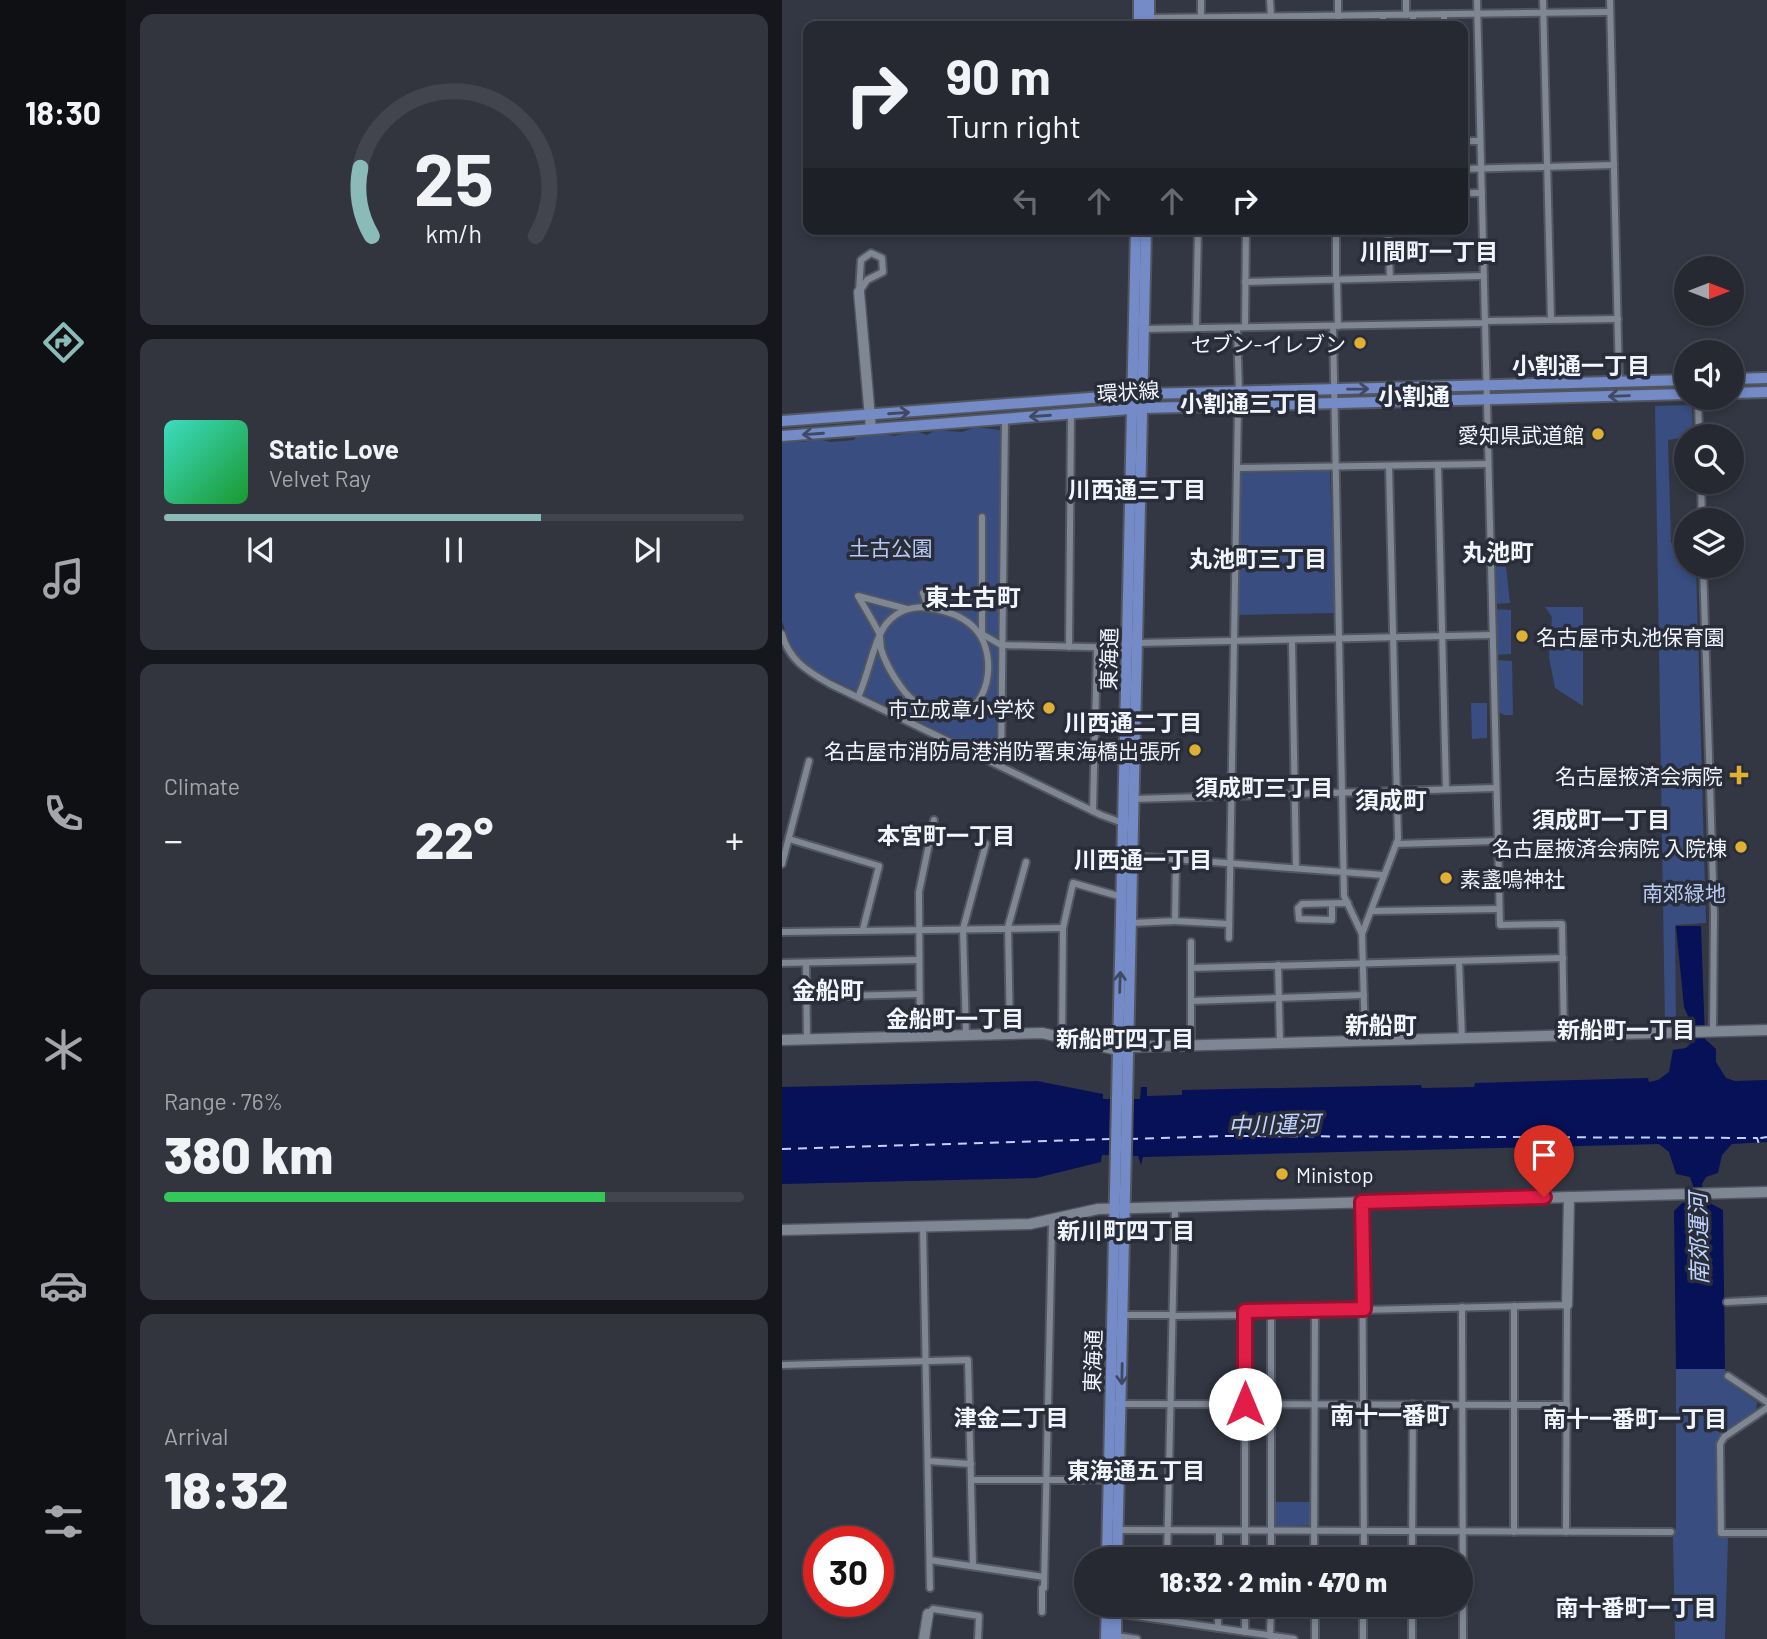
<!DOCTYPE html>
<meta charset="utf-8">
<style>
:root{--surface:#262932;--page:#32353e;--text:#f1f3f6;--muted:#a4a6ac;--line:#42454d;--accent:#8bbbb9}
body{margin:0;font-family:Barlow,"Noto Sans JP",sans-serif;background:var(--page);color:var(--text);height:100vh;display:flex;flex-direction:column;font-size:26px;white-space:nowrap}
*{box-sizing:border-box;margin:0}
p{font-size:23px;color:var(--muted)}
.icon{flex:none;width:38px;height:38px;fill:none;stroke:currentColor;stroke-width:2;stroke-linecap:round;stroke-linejoin:round}
.map{position:relative;flex:1;overflow:hidden}
.drawer{display:flex;flex-direction:column;gap:14px;padding:14px;background:#15171c;width:656px}
.drawer>*{flex:none}
.banner{position:absolute;left:21px;top:21px;width:665px;height:214px;border-radius:14px;box-shadow:0 4px 10px #0003,0 0 0 2px var(--line);background:#262932;color:var(--text);overflow:hidden}
.needle{width:46px;rotate:90deg}
.fabs{position:absolute;left:892px;top:256px;display:grid;gap:14px}
.fabs a{display:grid;place-items:center;width:70px;height:70px;border-radius:50%;background:var(--surface);box-shadow:0 4px 10px #0003,0 0 0 2px var(--line);font-size:35px}
.speed{position:absolute;left:21px;top:1526px;display:flex;gap:14px;font-size:35px;font-weight:700;text-align:center}
.speed>*{display:grid;place-content:center;width:91px;height:91px;border-radius:50%;background:var(--surface);box-shadow:0 4px 10px #0003,0 0 0 2px var(--line);line-height:1}
.speed .limit{border:10px solid #d22;background:#fff;color:#111}
.pin{position:absolute;display:grid;place-items:center;width:60px;height:60px;color:#fff;margin:-72px -30px;border-radius:50% 50% 50% 0;rotate:-45deg;box-shadow:0 0 7px #0007}
.pin .icon{rotate:45deg}
.me{position:absolute;width:77px;margin:-38px;rotate:0deg;stroke-linejoin:round;filter:drop-shadow(0 0 5px #0008)}
.turn{display:flex;align-items:center;gap:24px;height:147px;padding:0 28px;font-size:32px}
.turn .icon{width:91px;height:91px;stroke-width:2.5}
.turn b{display:block;font-size:49px;line-height:60px}
.lanes{display:flex;align-items:center;height:66px;padding:0 28px;background:#0003;justify-content:center;gap:35px;direction:ltr}
.lanes .off{opacity:.35}
.big{font-size:52px;font-weight:800;line-height:1.1}
.drawer .tile{flex:1;display:flex;flex-direction:column;justify-content:center;gap:10px;min-width:0;padding:0 24px;border-radius:14px;background:var(--page)}
.drawer .dial{align-items:center;gap:0}
.dial svg{height:182px;overflow:visible;fill:none;stroke:var(--line);stroke-width:7;stroke-linecap:round;text-anchor:middle}
.dial text{fill:var(--text);stroke:none}
.song{display:flex;align-items:center;gap:21px}
.cover{width:84px;height:84px;border-radius:10px;background:linear-gradient(135deg,hsl(170 70% 55%),hsl(130 70% 35%))}
.played{height:7px;border-radius:4px;background:linear-gradient(90deg,var(--accent) 65%,var(--line) 65%)}
.keys{display:flex;justify-content:space-around;direction:ltr}
.heat{display:flex;justify-content:space-between;align-items:center;font-size:38px;direction:ltr}
.charge{height:10px;border-radius:5px;background:linear-gradient(90deg,#34c759 76%,var(--line) 0)}
.trip{position:absolute;left:292px;top:1547px;width:399px;height:70px;border-radius:35px;background:var(--surface);box-shadow:0 4px 10px #0003,0 0 0 2px var(--line);font-weight:800;line-height:70px;text-align:center}
main{display:flex;flex:1;min-height:0}
.menu{display:flex;flex-direction:column;width:126px;justify-content:space-around;align-items:center;background:#0f1014;color:var(--muted)}
.menu .icon{width:49px;height:49px}
.menu .selected{color:var(--accent)}
.menu b{font-size:32px;color:var(--text)}
.map>svg:first-child{display:block}
</style>
<main>
<nav class="menu">
<b>18:30</b>
<svg class="icon selected" aria-label="directions" viewBox="0 0 24 24"><path d="M12 3l9 9-9 9-9-9zM9 14v-3h6M13 9l2 2-2 2"/></svg>
<svg class="icon" aria-label="music" viewBox="0 0 24 24"><path d="M9 18V5l10-2v13"/><circle cx="6" cy="18" r="3"/><circle cx="16" cy="16" r="3"/></svg>
<svg class="icon" aria-label="phone" viewBox="0 0 24 24"><path d="M5 4h4l2 5-3 2q2 4 5 5l2-3 5 2v4C11 20 4 13 5 4z"/></svg>
<svg class="icon" aria-label="climate" viewBox="0 0 24 24"><path d="M12 3v18M4 7l16 10M4 17L20 7"/></svg>
<svg class="icon" aria-label="car" viewBox="0 0 24 24"><path d="M5 17H2v-5l4-1 3-4h7l3 4 3 1v5h-3M9 17h6M6 11h13"/><circle cx="7" cy="17" r="2"/><circle cx="17" cy="17" r="2"/></svg>
<svg class="icon" aria-label="filters" viewBox="0 0 24 24"><path d="M4 7h16M4 17h16"/><circle cx="9" cy="7" r="2"/><circle cx="15" cy="17" r="2"/></svg>
</nav>
<section class="drawer">
<div class="tile dial"><svg viewBox="0 0 100 80">
<path d="M14 69A42 42 0 1 1 86 69"/>
<path d="M14 69A42 42 0 0 1 9 39" stroke="#8bbbb9"/>
<text x="50" y="56" font-size="32" font-weight="700">25</text>
<text x="50" y="72" font-size="11">km/h</text>
</svg></div>
<div class="tile">
<div class="song"><i class="cover"></i><div><b>Static Love</b><p>Velvet Ray</p></div></div>
<div class="played"></div>
<div class="keys"><svg class="icon" aria-label="previous" viewBox="0 0 24 24"><path d="M18 5L8 12l10 7zM5 5v14"/></svg><svg class="icon" aria-label="pause" viewBox="0 0 24 24"><path d="M8 5v14M16 5v14"/></svg><svg class="icon" aria-label="next" viewBox="0 0 24 24"><path d="M6 5l10 7-10 7zM19 5v14"/></svg></div>
</div>
<div class="tile"><p>Climate</p>
<div class="heat"><a>−</a><b class="big">22°</b><a>+</a></div>
</div>
<div class="tile"><p>Range · 76%</p><b class="big">380 km</b><div class="charge"></div></div>
<div class="tile"><p>Arrival</p><b class="big">18:32</b></div>
</section>
<div class="map">
<svg width="985" height="1639" viewBox="0 0 985 1639">
<rect width="100%" height="100%" fill="#323743"/>
<!-- green -->
<g fill="#394d81">
<polygon points="910,405 911,436 886,440 889,543 905,543 905,565 914,565 924,923 893,925 894,1024 883,1024 873,406"/>
<path d="M194,427L217,430L221,435L214,759L33,671C5,651 10,649 0,621V442H23L32,438L49,442L72,440L74,437L97,433L112,436L133,431L145,435L154,430L180,432Z"/>
<polygon points="548,471 553,613 455,615 457,478 460,473"/>
<polygon points="717,564 724,566 728,603 713,604 712,568"/>
<polygon points="763,607 801,607 801,706 773,688 767,657 770,617"/>
<polygon points="713,609 729,610 729,654 714,655"/>
<polygon points="714,660 730,661 731,715 722,715 715,711"/>
<polygon points="689,703 705,703 705,738 690,739"/>
<polygon points="894,1369 943,1369 945,1381 975,1402 974,1411 940,1434 935,1444 936,1535 946,1538 943,1639 893,1639 891,1537 894,1528"/>
<polygon points="492,1502 530,1502 530,1525 493,1527"/>
</g>
<!-- water -->
<polygon fill="#061158" points="894,926 919,926 923,1039 934,1049 934,1062 944,1078 953,1081 985,1080 985,1142 950,1144 940,1155 936,1173 924,1177 920,1184 924,1201 941,1210 943,1369 894,1369 892,1211 900,1203 908,1202 911,1186 908,1177 894,1174 887,1152 877,1144 361,1157 359,1165 356,1156 320,1155 319,1162 254,1178 0,1184 0,1087 255,1081 321,1094 321,1099 358,1099 359,1087 365,1087 365,1096 400,1095 400,1090 639,1085 640,1088 692,1087 693,1083 866,1078 867,1082 876,1080 887,1072 891,1050 904,1048 909,1043 909,1023 902,1007"/>
<g fill="none" stroke-linecap="round" stroke-linejoin="round">
<!-- ferry -->
<g stroke="#c0d3fd" stroke-width="2" stroke-dasharray="9 7" stroke-linecap="butt">
<polyline points="347,1139 442,1136 975,1138 977,1144 979,1138 985,1137"/>
<polyline points="0,1149 331,1139"/>
</g>
<!-- street casing -->
<g stroke="#525660" stroke-width="10">
<g id="street">
<polyline points="488,0 489,17"/>
<polyline points="556,0 556,26"/>
<polyline points="624,0 624,15"/>
<polyline points="828,0 837,382"/>
<polyline points="662,14 662,26"/>
<polyline points="601,15 601,26"/>
<polyline points="631,15 631,26"/>
<polyline points="367,18 828,12"/>
<polyline points="419,26 419,0"/>
<polyline points="681,141 698,141"/>
<polyline points="681,169 832,165"/>
<polyline points="681,193 700,193"/>
<polyline points="606,229 608,278"/>
<polygon points="89,253 100,258 101,272 85,280 77,292 79,260"/>
<polyline points="555,279 556,326"/>
<polyline points="554,280 554,229"/>
<polyline points="463,282 702,276"/>
<polyline points="769,320 836,319"/>
<polyline points="703,321 769,320 761,0"/>
<polyline points="703,323 718,925 780,924 782,1035"/>
<polyline points="551,326 562,896 580,934"/>
<polyline points="463,327 464,229"/>
<polyline points="414,328 416,229"/>
<polyline points="455,328 457,391"/>
<polyline points="362,329 703,323 695,0"/>
<polyline points="916,397 917,436"/>
<polyline points="656,465 664,789"/>
<polyline points="455,468 705,464"/>
<polyline points="919,481 920,520"/>
<polyline points="200,517 200,634 219,645 345,648"/>
<polyline points="921,565 932,913 931,1031"/>
<polyline points="141,593 146,607"/>
<path d="M0,634C7,660 25,671 48,684L319,815L341,823"/>
<polyline points="510,640 514,868"/>
<polyline points="356,643 710,635"/>
<polyline points="287,647 289,414"/>
<path d="M76,697C86,677 92,638 105,623C116,610 132,605 148,608C166,611 184,617 195,631C216,657 208,715 168,715C149,714 130,703 119,687C111,676 103,662 99,649C98,644 99,638 97,633C91,621 83,608 76,596L125,609"/>
<polyline points="219,766 223,419"/>
<polyline points="352,799 713,788"/>
<polyline points="311,811 315,648"/>
<polyline points="7,839 97,866 81,929"/>
<polyline points="614,844 715,841"/>
<polyline points="351,856 601,875"/>
<polyline points="394,860 393,921 447,924"/>
<polyline points="0,864 27,761"/>
<polyline points="550,904 550,920 517,919 516,908 520,904 566,903"/>
<polyline points="591,911 717,909"/>
<polyline points="350,923 393,921"/>
<polyline points="0,932 281,928"/>
<polyline points="447,938 456,406"/>
<polyline points="677,961 680,1038"/>
<polyline points="0,963 136,960"/>
<polyline points="24,963 25,1039"/>
<polyline points="496,965 498,1043"/>
<polyline points="409,968 781,958"/>
<polyline points="24,997 137,994"/>
<polyline points="409,1001 582,995"/>
<polyline points="228,1034 226,927 244,862"/>
<polyline points="184,1035 181,929 204,844"/>
<polyline points="138,1037 137,892 152,820"/>
<polyline points="280,1038 281,928 291,883 340,897"/>
<polyline points="583,1040 580,934 616,839 607,466"/>
<polyline points="409,1045 409,942"/>
<polyline points="580,1202 582,1559"/>
<polyline points="141,1227 148,1588"/>
<polyline points="945,1302 985,1300"/>
<polyline points="680,1307 681,1639"/>
<polyline points="581,1310 785,1305 784,1532"/>
<polyline points="341,1315 390,1315"/>
<polyline points="390,1316 463,1315"/>
<polyline points="0,1365 186,1360 191,1566"/>
<polyline points="946,1376 985,1402"/>
<polyline points="335,1404 785,1405"/>
<polyline points="985,1408 942,1437 938,1444 939,1533 985,1533"/>
<polyline points="146,1461 189,1464"/>
<polyline points="302,1479 327,1480"/>
<polyline points="189,1480 265,1480"/>
<polyline points="265,1480 302,1480"/>
<polyline points="334,1530 889,1532"/>
<polyline points="732,1532 732,1306"/>
<polyline points="385,1559 393,1207"/>
<polyline points="437,1559 437,1531"/>
<polyline points="463,1559 463,1311 581,1309"/>
<polyline points="489,1559 489,1311"/>
<polyline points="532,1559 533,1310"/>
<polyline points="630,1559 631,1404"/>
<polyline points="148,1560 262,1577"/>
<polyline points="262,1588 270,1222"/>
<polyline points="463,1605 463,1632"/>
<polyline points="533,1605 533,1639"/>
<polyline points="260,1612 260,1588"/>
<polyline points="334,1613 512,1639"/>
<polyline points="146,1614 151,1609 197,1616 196,1639"/>
<polyline points="384,1620 384,1605"/>
<polyline points="436,1628 436,1605"/>
<polyline points="334,1636 355,1639"/>
<polyline points="488,1636 489,1605"/>
<polyline points="581,1639 581,1605"/>
<polyline points="630,1639 630,1605"/>
</g>
</g>
<!-- secondary casing -->
<g stroke="#525660" stroke-width="13">
<g id="secondary">
<polyline points="77,292 89,429"/>
<polyline points="0,1040 260,1033 336,1050 347,1047 985,1030"/>
<polyline points="0,1230 248,1224 316,1209 985,1192"/>
<polyline points="785,1305 787,1197"/>
<polyline points="142,1639 146,1614"/>
</g>
</g>
<!-- primary casing -->
<g stroke="#525660" stroke-width="14">
<g id="primary">
<polyline points="357,26 357,0"/>
<polyline points="367,26 367,0"/>
<polyline points="950,379 985,378"/>
<polyline points="950,393 985,392"/>
<polyline points="0,421 361,394 905,380"/>
<polyline points="0,436 361,408 905,394"/>
<polyline points="325,1559 354,229"/>
<polyline points="335,1559 364,229"/>
<polyline points="324,1639 325,1605"/>
<polyline points="334,1639 334,1605"/>
</g>
</g>
<!-- street -->
<use href="#street" stroke="#7f8694" stroke-width="6"/>
<!-- secondary -->
<use href="#secondary" stroke="#7f8694" stroke-width="10"/>
<!-- primary -->
<use href="#primary" stroke="#748bc7" stroke-width="10"/>
</g>
<!-- one-way arrows -->
<defs><path id="oneway-shaft" d="M-6 0H5M1.5-3L5.5 0L1.5 3" fill="none" stroke-width="1.6" stroke-linecap="round" stroke-linejoin="round" transform="scale(1.75)"/></defs>
<g stroke="#3f4964">
<use href="#oneway-shaft" transform="translate(576 389) rotate(-1)"/>
<use href="#oneway-shaft" transform="translate(837 396) rotate(178)"/>
<use href="#oneway-shaft" transform="translate(117 413) rotate(-4)"/>
<use href="#oneway-shaft" transform="translate(258 416) rotate(176)"/>
<use href="#oneway-shaft" transform="translate(31 434) rotate(176)"/>
<use href="#oneway-shaft" transform="translate(338 982) rotate(-88)"/>
<use href="#oneway-shaft" transform="translate(340 1374) rotate(91)"/>
</g>
<g fill="none" stroke-linecap="round" stroke-linejoin="round">
<!-- route casing -->
<g stroke="#92132f" stroke-width="18">
<polyline id="route" points="463,1404 463,1311 582,1309 580,1202 762,1197"/>
</g>
<!-- route -->
<use href="#route" stroke="#e11d48" stroke-width="12"/>
</g>
<!-- markers -->
<g fill="#dfb034" stroke="#282d39" stroke-width="2.5">
<circle cx="578" cy="343" r="7"/>
<circle cx="816" cy="434" r="7"/>
<circle cx="740" cy="636" r="7"/>
<circle cx="267" cy="708" r="7"/>
<circle cx="413" cy="750" r="7"/>
<path d="M953.5 764.5h7v7h7v7h-7v7h-7v-7h-7v-7h7z"/>
<circle cx="959" cy="847" r="7"/>
<circle cx="664" cy="878" r="7"/>
<circle cx="500" cy="1174" r="7"/>
</g>
<g text-anchor="middle" dominant-baseline="central" stroke-width="7" stroke-linejoin="round" paint-order="stroke">
<!-- poi labels -->
<g font-size="21" fill="#f1f5fd" stroke="#282d39" text-anchor="end">
<text x="564" y="343">セブン-イレブン</text>
<text x="802" y="434">愛知県武道館</text>
<text x="754" y="636" text-anchor="start">名古屋市丸池保育園</text>
<text x="253" y="708">市立成章小学校</text>
<text x="399" y="750">名古屋市消防局港消防署東海橋出張所</text>
<text x="941" y="775">名古屋掖済会病院</text>
<text x="945" y="847">名古屋掖済会病院 入院棟</text>
<text x="678" y="878" text-anchor="start">素盞鳴神社</text>
<text x="514" y="1174" text-anchor="start">Ministop</text>
</g>
<!-- street labels -->
<g font-size="21" fill="#f1f5fd" stroke="#282d39">
<text transform="translate(346 391) rotate(-4)">環状線</text>
<text transform="translate(326 659) rotate(-89)">東海通</text>
<text transform="translate(310 1361) rotate(-88)">東海通</text>
</g>
<!-- park labels -->
<g font-size="21" fill="#b7c9f3" stroke="#282d39">
<text x="109" y="547">土古公園</text>
<text x="902" y="892">南郊緑地</text>
</g>
<!-- neighbourhood labels -->
<g font-size="23" font-weight="bold" fill="#f1f5fd" stroke="#282d39">
<text x="647" y="251">川間町一丁目</text>
<text x="799" y="365">小割通一丁目</text>
<text x="467" y="403">小割通三丁目</text>
<text x="355" y="489">川西通三丁目</text>
<text x="476" y="558">丸池町三丁目</text>
<text x="351" y="722">川西通二丁目</text>
<text x="482" y="787">須成町三丁目</text>
<text x="819" y="819">須成町一丁目</text>
<text x="164" y="835">本宮町一丁目</text>
<text x="361" y="859">川西通一丁目</text>
<text x="173" y="1018">金船町一丁目</text>
<text x="844" y="1029">新船町一丁目</text>
<text x="343" y="1038">新船町四丁目</text>
<text x="344" y="1230">新川町四丁目</text>
<text x="229" y="1417">津金二丁目</text>
<text x="853" y="1418">南十一番町一丁目</text>
<text x="354" y="1470">東海通五丁目</text>
<text x="854" y="1607">南十番町一丁目</text>
</g>
<!-- water labels -->
<g font-size="23" font-style="italic" fill="#c0d3fd" stroke="#282d39">
<text transform="translate(492 1124) rotate(-2)">中川運河</text>
<text transform="translate(916 1239) rotate(-91)">南郊運河</text>
</g>
<!-- quarter labels -->
<g font-size="24" font-weight="bold" fill="#f1f5fd" stroke="#282d39">
<text x="632" y="395">小割通</text>
<text x="716" y="551">丸池町</text>
<text x="191" y="596">東土古町</text>
<text x="609" y="799">須成町</text>
<text x="46" y="989">金船町</text>
<text x="599" y="1024">新船町</text>
<text x="608" y="1414">南十一番町</text>
</g>
</g>
</svg>
<div class="fabs">
<a><svg class="needle" viewBox="-14 -14 28 28"><path d="M0-13l5 13h-10z" fill="#e53935"/><path d="M0 13l5-13h-10z" fill="#a4a6ac"/></svg></a>
<a><svg class="icon" aria-label="sound" viewBox="0 0 24 24"><path d="M4 9h4l5-4v14l-5-4H4zM17 9q2 3 0 6"/></svg></a>
<a><svg class="icon" aria-label="search" viewBox="0 0 24 24"><circle cx="10" cy="10" r="6"/><path d="M15 15l6 6"/></svg></a>
<a><svg class="icon" aria-label="layers" viewBox="0 0 24 24"><path d="M12 4l9 5-9 5-9-5zM3 14l9 5 9-5"/></svg></a>
</div>
<div class="speed"><div class="limit">30</div></div>
<div class="pin" style="left:762px;top:1197px;background:#d93025"><svg class="icon" aria-label="arrive" viewBox="0 0 24 24"><path d="M6 21V4h12l-3 4 3 4H6"/></svg></div>
<svg class="me" style="left:463px;top:1404px" viewBox="-20 -20 40 40"><circle r="19" fill="#fff"/><path d="M0-13L10 11 0 6-10 11z" fill="#e11d48"/></svg>
<div class="trip">18:32 · 2 min · 470 m</div>
<div class="banner">
<div class="turn"><svg class="icon" aria-label="right" viewBox="0 0 24 24"><path d="M7 20v-9h11M14 6l5 5-5 5"/></svg><div><b>90 m</b>Turn right</div></div>
<div class="lanes"><svg class="icon off" aria-label="left" viewBox="0 0 24 24"><path d="M17 20v-9H6M10 6l-5 5 5 5"/></svg><svg class="icon off" aria-label="ahead" viewBox="0 0 24 24"><path d="M12 20V5M6 11l6-6 6 6"/></svg><svg class="icon off" aria-label="ahead" viewBox="0 0 24 24"><path d="M12 20V5M6 11l6-6 6 6"/></svg><svg class="icon" aria-label="right" viewBox="0 0 24 24"><path d="M7 20v-9h11M14 6l5 5-5 5"/></svg></div>
</div>
</div>
</main>
